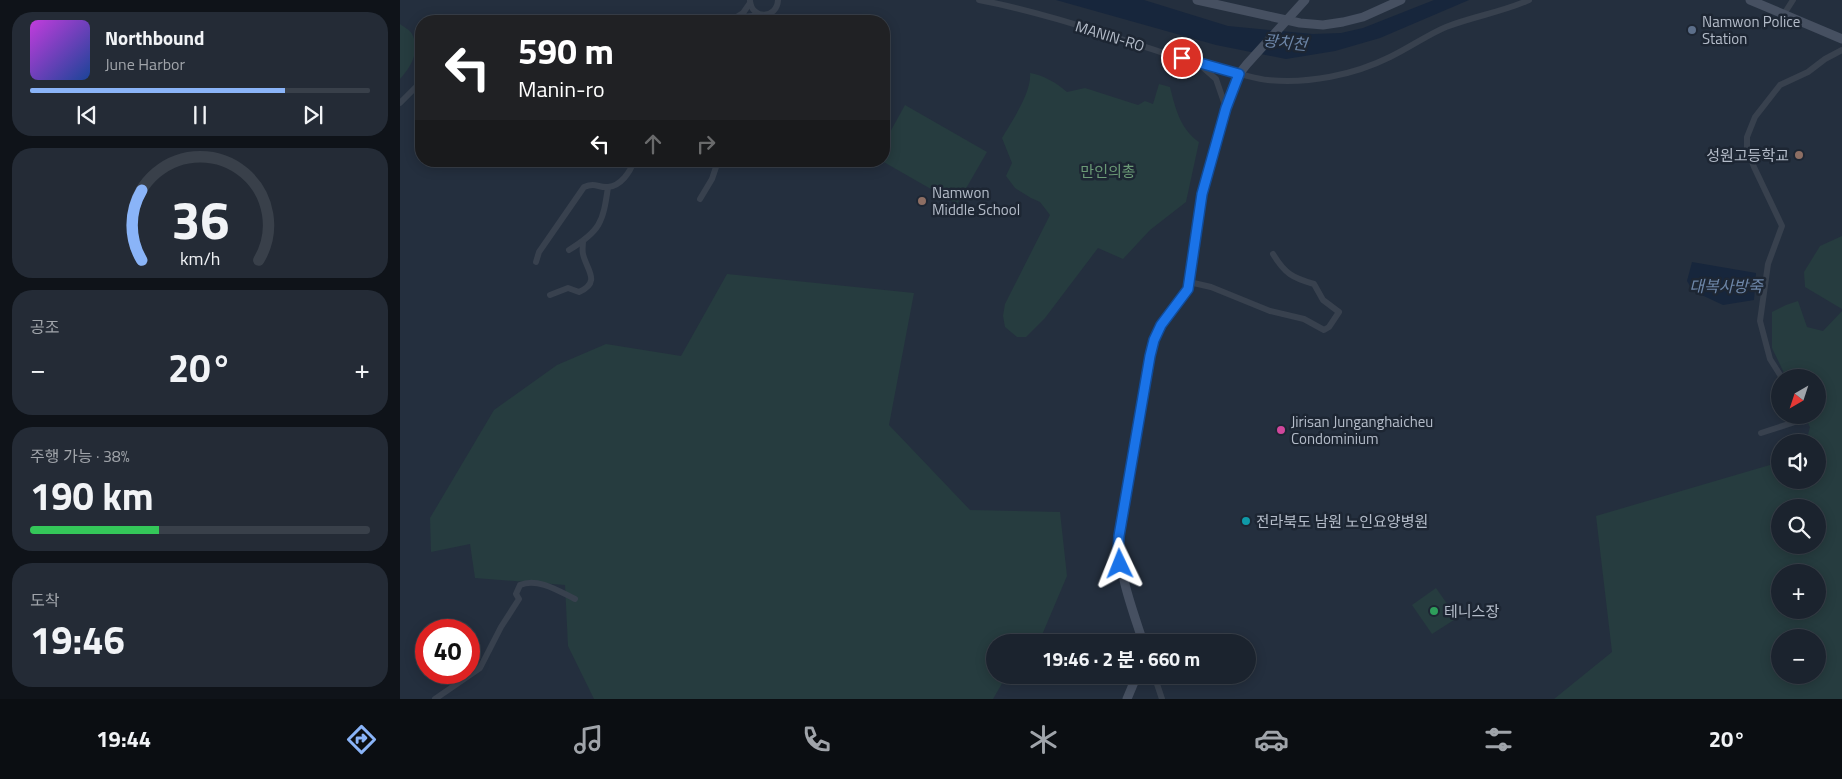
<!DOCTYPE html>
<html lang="ko">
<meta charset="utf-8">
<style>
:root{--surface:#1b232e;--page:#242b36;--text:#f1f3f6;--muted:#a0a4aa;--line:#39404a;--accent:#8ab4f8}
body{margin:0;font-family:"Titillium Web","Noto Sans KR",sans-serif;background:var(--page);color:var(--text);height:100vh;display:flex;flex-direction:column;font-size:19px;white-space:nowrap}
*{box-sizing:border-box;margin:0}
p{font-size:16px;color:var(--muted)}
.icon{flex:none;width:28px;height:28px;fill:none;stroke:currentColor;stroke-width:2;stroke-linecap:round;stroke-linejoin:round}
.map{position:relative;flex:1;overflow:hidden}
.sheet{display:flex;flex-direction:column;gap:12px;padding:12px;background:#0f1319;width:400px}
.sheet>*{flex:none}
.guide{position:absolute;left:15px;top:15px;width:475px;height:152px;border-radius:20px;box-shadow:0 2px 12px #0003,0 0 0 1px var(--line);background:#202124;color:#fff;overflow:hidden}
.needle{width:32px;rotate:219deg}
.controls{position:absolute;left:1371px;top:369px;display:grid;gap:10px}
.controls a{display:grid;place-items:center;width:55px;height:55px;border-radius:50%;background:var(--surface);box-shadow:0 2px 12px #0003,0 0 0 1px var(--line);font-size:25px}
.speed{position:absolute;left:15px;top:619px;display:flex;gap:10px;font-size:25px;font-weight:700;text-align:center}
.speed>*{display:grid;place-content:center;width:65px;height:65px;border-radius:50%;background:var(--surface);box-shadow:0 2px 12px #0003,0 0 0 1px var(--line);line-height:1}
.speed .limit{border:8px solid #d22;background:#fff;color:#111}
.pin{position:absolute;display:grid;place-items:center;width:42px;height:42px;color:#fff;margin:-21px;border:2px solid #fff;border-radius:50%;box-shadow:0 1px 5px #0007}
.me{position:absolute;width:55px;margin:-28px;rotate:358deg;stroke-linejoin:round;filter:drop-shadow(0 0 4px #0008)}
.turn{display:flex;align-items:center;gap:18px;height:105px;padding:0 20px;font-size:22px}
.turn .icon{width:65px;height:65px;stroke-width:2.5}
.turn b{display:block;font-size:35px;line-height:42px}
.lanes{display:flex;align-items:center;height:48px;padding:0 20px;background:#0003;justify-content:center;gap:25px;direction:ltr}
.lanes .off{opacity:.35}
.big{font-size:38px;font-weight:700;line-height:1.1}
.sheet .tile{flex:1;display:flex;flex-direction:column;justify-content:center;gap:8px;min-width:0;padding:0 18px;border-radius:20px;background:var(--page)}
.sheet .dial{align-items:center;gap:0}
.dial svg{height:130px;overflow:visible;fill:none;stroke:var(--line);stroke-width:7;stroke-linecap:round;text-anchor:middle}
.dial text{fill:var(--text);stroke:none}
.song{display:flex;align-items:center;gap:15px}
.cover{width:60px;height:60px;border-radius:8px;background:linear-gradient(135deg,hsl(290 70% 55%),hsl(220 70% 35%))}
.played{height:5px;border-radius:2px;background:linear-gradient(90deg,var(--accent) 75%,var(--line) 75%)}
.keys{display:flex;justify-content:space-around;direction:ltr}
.heat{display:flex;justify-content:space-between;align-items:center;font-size:28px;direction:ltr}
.charge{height:8px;border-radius:4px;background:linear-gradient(90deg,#34c759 38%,var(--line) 0)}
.trip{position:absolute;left:586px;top:634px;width:270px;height:50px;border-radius:25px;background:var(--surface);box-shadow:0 2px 12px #0003,0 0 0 1px var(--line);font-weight:700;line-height:50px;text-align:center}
.menu{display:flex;height:80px;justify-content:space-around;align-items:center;background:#0b0e12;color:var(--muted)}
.menu .icon{width:35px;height:35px}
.menu .selected{color:var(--accent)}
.menu b{font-size:22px;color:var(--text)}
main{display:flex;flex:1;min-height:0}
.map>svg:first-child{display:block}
</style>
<main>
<section class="sheet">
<div class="tile">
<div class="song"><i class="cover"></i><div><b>Northbound</b><p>June Harbor</p></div></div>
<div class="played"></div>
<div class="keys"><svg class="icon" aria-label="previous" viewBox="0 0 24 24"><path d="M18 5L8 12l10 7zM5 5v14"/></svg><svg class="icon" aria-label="pause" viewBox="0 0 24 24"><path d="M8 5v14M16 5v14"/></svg><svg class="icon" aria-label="next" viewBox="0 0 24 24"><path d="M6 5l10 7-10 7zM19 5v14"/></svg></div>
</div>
<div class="tile dial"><svg viewBox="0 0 100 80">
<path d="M14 69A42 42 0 1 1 86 69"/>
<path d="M14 69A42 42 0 0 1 14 26" stroke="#8ab4f8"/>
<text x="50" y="56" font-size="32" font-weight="700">36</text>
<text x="50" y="72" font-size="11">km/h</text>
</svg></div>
<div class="tile"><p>공조</p>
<div class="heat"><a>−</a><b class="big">20°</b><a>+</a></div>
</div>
<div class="tile"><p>주행 가능 · 38%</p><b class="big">190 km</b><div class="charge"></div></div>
<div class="tile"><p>도착</p><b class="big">19:46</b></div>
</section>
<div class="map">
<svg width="1442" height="699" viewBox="0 0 1442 699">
<rect width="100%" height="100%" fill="#242f3e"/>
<!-- green -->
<g fill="#263c3f" fill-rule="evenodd">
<path d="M0,24C4,27 10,30 12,34C21,50 11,67 0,79Z"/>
<path d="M630,73C643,75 657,83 667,92L685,88L738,105L745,101L753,104L759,84L770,87C775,107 780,129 799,142L786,202L750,230L723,259L698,248L645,318L626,337H617L605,327L603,316L605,304L650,215L640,202L631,198L615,188L606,176L612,163L602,138C612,121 632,92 630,73Z"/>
<polygon points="505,105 587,152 557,204 482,161 484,161 484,143"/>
<polygon points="1442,236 1442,309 1405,287 1404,272 1420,246"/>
<polygon points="327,274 514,293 489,425 570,510 660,512 667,576 639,642 595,642 595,675 607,675 593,699 194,699 168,646 165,585 75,578 70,544 31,552 30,518 94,410 157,365 206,344 281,356"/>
<path d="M1398,301L1407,327L1423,331L1442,311V699H1154L1212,652L1196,516L1380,462V480H1418V442H1406L1410,427L1404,415H1418V378L1386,377L1372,348V312L1386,305ZM1380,508H1418V545H1380ZM1380,572H1418V610H1380ZM1380,638H1418V675H1380Z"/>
<polygon points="1036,588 1057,618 1032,634 1012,605"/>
</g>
<!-- water -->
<g fill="#17263c">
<polygon points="656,0 744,0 828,26 913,34 941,33 963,28 1034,0 1069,0 980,38 935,51 886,59 816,45"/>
<polygon points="1292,262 1356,273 1354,300 1323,305 1293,291 1287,281"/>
</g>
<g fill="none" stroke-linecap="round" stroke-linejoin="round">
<!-- street -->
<g stroke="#38414e" stroke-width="6">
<path d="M579,0C648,13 713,37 780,58C798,63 816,68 835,73C846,75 857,79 868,80C908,84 954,75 990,57C1009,48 1027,35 1046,27C1074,16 1103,12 1129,0"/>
<path d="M350,1C352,20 377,19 378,0"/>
<polyline points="350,3 343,13 335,18 361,15 361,21"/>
<polyline points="1384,14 1393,0"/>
<polyline points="110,21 147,19 210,21"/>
<polyline points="310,21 335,18"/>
<polyline points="800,65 816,79 826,108"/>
<polyline points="0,103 21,82"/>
<polyline points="300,199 312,179 318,161"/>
<path d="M169,250C200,231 203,223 208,187"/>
<path d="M136,262L139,252L184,187C196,182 198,188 208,187C221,186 230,172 234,161"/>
<path d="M789,282L811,287L870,311L904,319L924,330L929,327L939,312L923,300L914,284C893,278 885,274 873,254"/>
<path d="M150,295L168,288L179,292C202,282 186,269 183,254C182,250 183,245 183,241"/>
<polyline points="1382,378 1370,359 1360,321 1368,264 1382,226 1354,167 1347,149 1347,137 1355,117 1380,85 1408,72 1425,59 1442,50"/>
<polyline points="1361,433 1398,421 1401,415"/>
<polyline points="754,675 762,699"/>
<path d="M35,699L80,668L101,627L119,599L116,594L120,585C137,577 159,591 175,599"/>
</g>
<!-- secondary -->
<g stroke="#465061" stroke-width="9">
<polyline points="797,0 900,23 923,25 943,22 963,17 1001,0"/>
<polyline points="1350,0 1442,39"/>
<path d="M743,642C732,608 718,573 719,536L750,356L754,339L761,325L788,289L802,194L832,89L839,74L847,64L905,0"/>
<polyline points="727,699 737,675"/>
</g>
</g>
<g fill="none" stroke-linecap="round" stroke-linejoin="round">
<!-- route casing -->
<g stroke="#114b97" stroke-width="12">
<polyline id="route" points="720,564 718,554 719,536 750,356 754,340 761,325 788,289 802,194 826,108 839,74 782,58"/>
</g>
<!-- route -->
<use href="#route" stroke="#1a73e8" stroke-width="9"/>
</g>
<!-- markers -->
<circle fill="#5c6f8a" stroke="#1d2633" stroke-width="2" cx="1292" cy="30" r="5"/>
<g fill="#8d6e63" stroke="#1d2633" stroke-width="2">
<circle cx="1399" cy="155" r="5"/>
<circle cx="522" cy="201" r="5"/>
</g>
<circle fill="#d1479c" stroke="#1d2633" stroke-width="2" cx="881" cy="430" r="5"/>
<circle fill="#0f9aa8" stroke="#1d2633" stroke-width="2" cx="846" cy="521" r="5"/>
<circle fill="#2e9e5b" stroke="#1d2633" stroke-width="2" cx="1034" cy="611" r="5"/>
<g text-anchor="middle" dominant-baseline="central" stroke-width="5" stroke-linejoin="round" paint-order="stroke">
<!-- poi labels -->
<g font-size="15" fill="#b4bcc9" stroke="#1d2633" text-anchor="start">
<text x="1302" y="21">Namwon Police<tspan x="1302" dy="17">Station</tspan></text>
<text x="1389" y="155" text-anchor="end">성원고등학교</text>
<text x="532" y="192">Namwon<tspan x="532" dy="17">Middle School</tspan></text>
<text x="891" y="421">Jirisan Junganghaicheu<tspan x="891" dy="17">Condominium</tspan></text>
<text x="856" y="521">전라북도 남원 노인요양병원</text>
<text x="1044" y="611">테니스장</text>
</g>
<!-- street labels -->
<g font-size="15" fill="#b4bcc9" stroke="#1d2633">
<text transform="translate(710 36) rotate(17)">MANIN-RO</text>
</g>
<!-- park labels -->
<g font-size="15" fill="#6b9a76" stroke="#1d2633">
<text x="708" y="171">만인의총</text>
</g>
<!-- water labels -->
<g font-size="16" font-style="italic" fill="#6d86a8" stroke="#1d2633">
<text transform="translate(885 42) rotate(6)">광치천</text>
<text x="1326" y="286">대복사방죽</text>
</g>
</g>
</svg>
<div class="controls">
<a><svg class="needle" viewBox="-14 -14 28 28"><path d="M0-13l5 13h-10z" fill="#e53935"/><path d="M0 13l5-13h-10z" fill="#a0a4aa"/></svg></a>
<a><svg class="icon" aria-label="sound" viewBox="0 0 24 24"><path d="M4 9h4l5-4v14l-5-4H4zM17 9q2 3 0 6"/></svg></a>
<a><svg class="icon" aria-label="search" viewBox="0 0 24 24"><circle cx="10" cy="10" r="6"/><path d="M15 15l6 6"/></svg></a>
<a>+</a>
<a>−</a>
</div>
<div class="speed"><div class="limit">40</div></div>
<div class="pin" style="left:782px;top:58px;background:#d93025"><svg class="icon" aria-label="arrive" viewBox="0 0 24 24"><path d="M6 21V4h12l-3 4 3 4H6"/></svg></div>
<svg class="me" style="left:720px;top:564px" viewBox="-20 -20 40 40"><path d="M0-17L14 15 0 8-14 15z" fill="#1a73e8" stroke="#fff" stroke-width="4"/></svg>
<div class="trip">19:46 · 2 분 · 660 m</div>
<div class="guide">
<div class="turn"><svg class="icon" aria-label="left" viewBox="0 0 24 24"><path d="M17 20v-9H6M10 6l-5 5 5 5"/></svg><div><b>590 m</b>Manin-ro</div></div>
<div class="lanes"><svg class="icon" aria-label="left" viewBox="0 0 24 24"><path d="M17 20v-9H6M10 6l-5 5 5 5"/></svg><svg class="icon off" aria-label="ahead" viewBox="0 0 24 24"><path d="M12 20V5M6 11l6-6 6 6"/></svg><svg class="icon off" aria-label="right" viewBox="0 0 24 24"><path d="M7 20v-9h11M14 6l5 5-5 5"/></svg></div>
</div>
</div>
</main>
<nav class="menu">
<b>19:44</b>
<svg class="icon selected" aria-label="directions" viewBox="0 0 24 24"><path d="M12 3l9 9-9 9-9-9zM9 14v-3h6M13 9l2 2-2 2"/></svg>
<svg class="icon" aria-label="music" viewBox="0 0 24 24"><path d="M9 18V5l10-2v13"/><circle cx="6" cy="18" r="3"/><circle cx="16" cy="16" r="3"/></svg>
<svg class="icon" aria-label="phone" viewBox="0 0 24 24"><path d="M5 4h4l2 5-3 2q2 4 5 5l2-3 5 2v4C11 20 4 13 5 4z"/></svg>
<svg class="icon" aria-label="climate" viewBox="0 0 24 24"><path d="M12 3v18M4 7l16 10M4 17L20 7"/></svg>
<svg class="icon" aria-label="car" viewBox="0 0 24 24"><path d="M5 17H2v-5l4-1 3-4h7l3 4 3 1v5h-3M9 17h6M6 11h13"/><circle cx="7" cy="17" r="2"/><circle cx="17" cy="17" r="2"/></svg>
<svg class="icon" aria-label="filters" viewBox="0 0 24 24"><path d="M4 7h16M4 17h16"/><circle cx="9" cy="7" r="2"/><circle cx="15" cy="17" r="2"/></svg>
<b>20°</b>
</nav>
